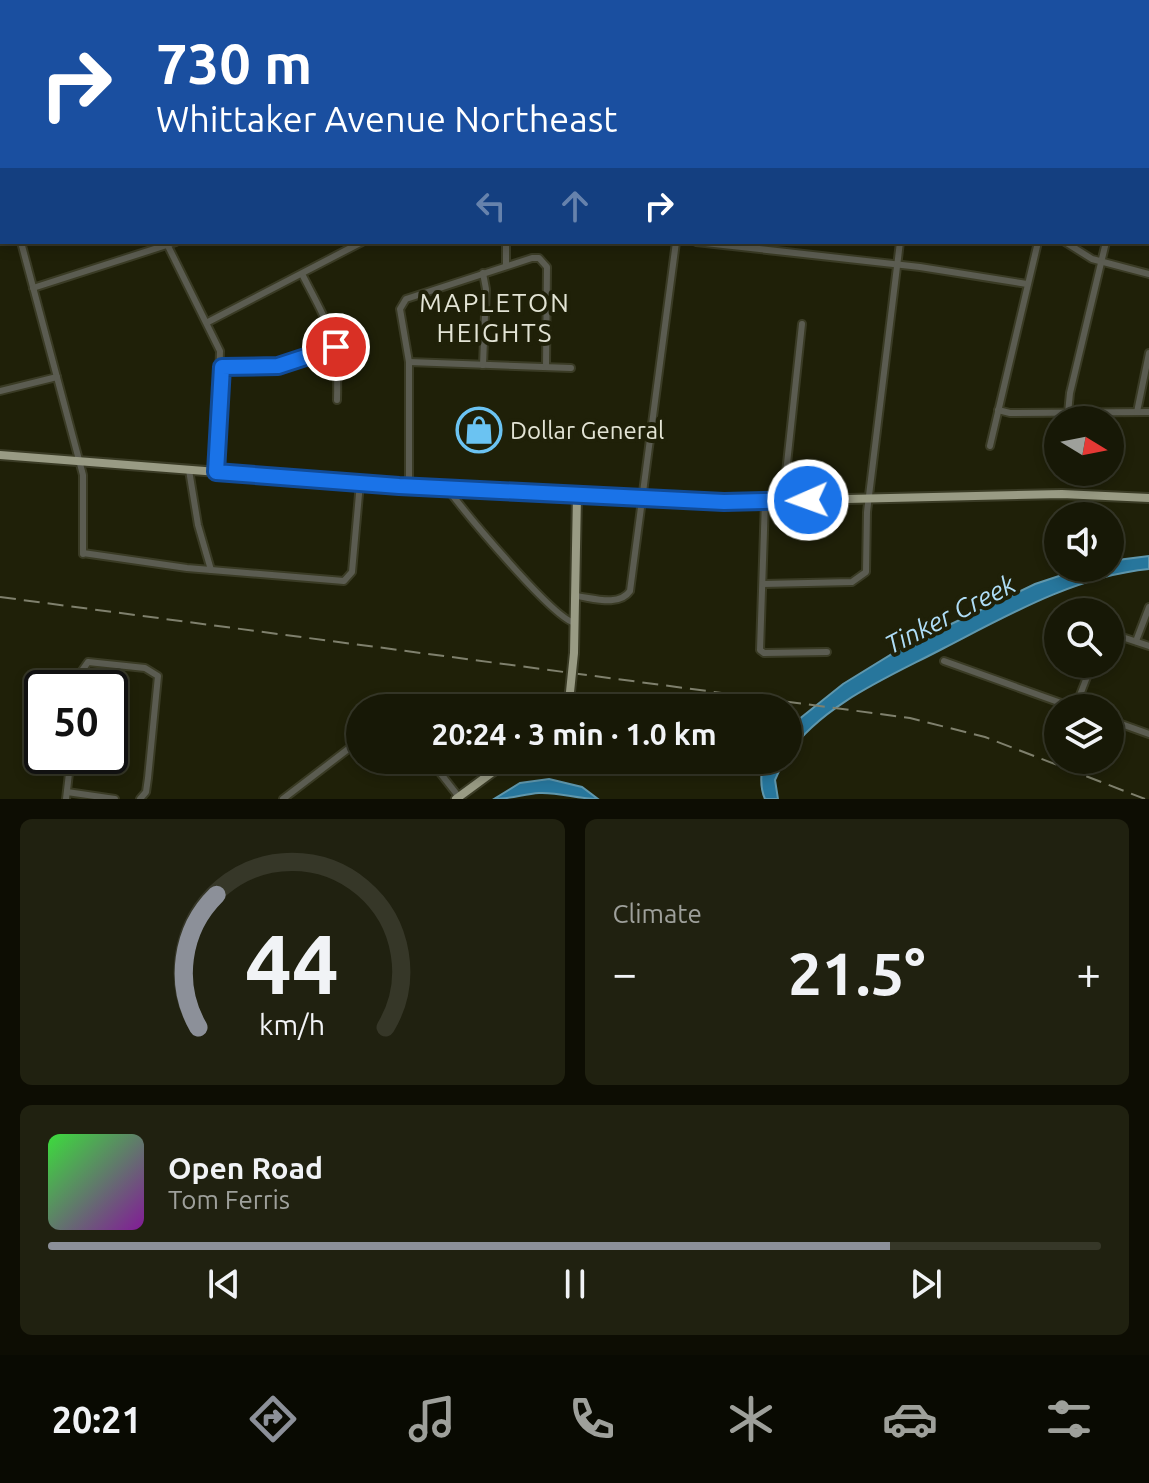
<!DOCTYPE html>
<meta charset="utf-8">
<style>
:root{--surface:#171806;--page:#202110;--text:#f1f3f6;--muted:#9ea09b;--line:#363728;--accent:#8c9099}
body{margin:0;font-family:Ubuntu,sans-serif;background:var(--page);color:var(--text);height:100vh;display:flex;flex-direction:column;font-size:30px;white-space:nowrap}
*{box-sizing:border-box;margin:0}
p{font-size:26px;color:var(--muted)}
.icon{flex:none;width:44px;height:44px;fill:none;stroke:currentColor;stroke-width:2;stroke-linecap:round;stroke-linejoin:round}
.map{position:relative;height:799px;overflow:hidden}
.panel{display:flex;flex-direction:column;gap:20px;padding:20px;background:#0d0d03;flex:1}
.panel>*{flex:none}
.top-card{position:absolute;left:0px;top:0px;width:1150px;height:244px;box-shadow:0 4px 12px #0003,0 0 0 2px var(--line);background:#1a4fa0;color:#fff;overflow:hidden}
.needle{width:52px;rotate:100deg}
.controls{position:absolute;left:1044px;top:406px;display:grid;gap:16px}
.controls a{display:grid;place-items:center;width:80px;height:80px;border-radius:50%;background:var(--surface);box-shadow:0 4px 12px #0003,0 0 0 2px var(--line);font-size:40px}
.speed{position:absolute;left:24px;top:670px;display:flex;gap:16px;font-size:40px;font-weight:700;text-align:center}
.speed>*{display:grid;place-content:center;width:104px;height:104px;border-radius:50%;background:var(--surface);box-shadow:0 4px 12px #0003,0 0 0 2px var(--line);line-height:1}
.speed .limit{border:4px solid #111;border-radius:12px;background:#fff;color:#111}
.pin{position:absolute;display:grid;place-items:center;width:68px;height:68px;color:#fff;margin:-34px;border:4px solid #fff;border-radius:50%;box-shadow:0 2px 8px #0007}
.me{position:absolute;width:88px;margin:-44px;rotate:268deg;stroke-linejoin:round;filter:drop-shadow(0 0 6px #0008)}
.turn{display:flex;align-items:center;gap:28px;height:168px;padding:0 24px;font-size:36px}
.turn .icon{width:104px;height:104px;stroke-width:2.5}
.turn b{display:block;font-size:56px;line-height:68px}
.lanes{display:flex;align-items:center;height:76px;padding:0 24px;background:#0003;justify-content:center;gap:40px;direction:ltr}
.lanes .off{opacity:.35}
.big{font-size:60px;font-weight:700;line-height:1.1}
.panel .tile{flex:1;display:flex;flex-direction:column;justify-content:center;gap:12px;min-width:0;padding:0 28px;border-radius:12px;background:var(--page)}
.panel .dial{align-items:center;gap:0}
.dial svg{height:208px;overflow:visible;fill:none;stroke:var(--line);stroke-width:7;stroke-linecap:round;text-anchor:middle}
.dial text{fill:var(--text);stroke:none}
.song{display:flex;align-items:center;gap:24px}
.cover{width:96px;height:96px;border-radius:12px;background:linear-gradient(135deg,hsl(120 70% 55%),hsl(290 70% 35%))}
.played{height:8px;border-radius:4px;background:linear-gradient(90deg,var(--accent) 80%,var(--line) 80%)}
.keys{display:flex;justify-content:space-around;direction:ltr}
.heat{display:flex;justify-content:space-between;align-items:center;font-size:44px;direction:ltr}
.panel .tiles{flex:1;display:grid;gap:20px;grid-template-columns:1fr 1fr}
.tile:last-child{grid-column:span 2}
.trip{position:absolute;left:346px;top:694px;width:456px;height:80px;border-radius:40px;background:var(--surface);box-shadow:0 4px 12px #0003,0 0 0 2px var(--line);font-weight:700;line-height:80px;text-align:center}
.tab-bar{display:flex;height:128px;justify-content:space-around;align-items:center;background:#090a02;color:var(--muted)}
.tab-bar .icon{width:56px;height:56px}
.tab-bar .current{color:var(--accent)}
.tab-bar b{font-size:36px;color:var(--text)}
.map>svg:first-child{display:block}
</style>
<div class="map">
<svg width="1149" height="799" viewBox="0 0 1149 799">
<rect width="100%" height="100%" fill="#1f2008"/>
<!-- water -->
<g fill="#27769c" stroke="#5f97ad" stroke-width="2">
<path d="M1149,556V569C1076,576 1008,615 944,648C891,676 824,703 788,754V728L843,684L905,646L1035,584L1083,568H1110V561Z"/>
<path d="M765,760H784L775,780L778,799H765C760,788 760,771 765,760Z"/>
<path d="M549,779L582,787L598,799C578,799 559,792 539,793C524,794 511,799 494,799L520,783Z"/>
</g>
<g fill="none" stroke-linecap="round" stroke-linejoin="round">
<!-- minor casing -->
<g stroke="#3a3b25" stroke-width="10">
<g id="minor">
<polyline points="147,0 148,2"/>
<polyline points="350,0 352,2"/>
<polyline points="582,0 584,2"/>
<polyline points="974,0 1005,2"/>
<polyline points="371,2 375,0"/>
<polyline points="682,2 682,0"/>
<polyline points="831,2 832,0"/>
<polyline points="928,2 928,0"/>
<polyline points="1015,2 1015,0"/>
<polyline points="1098,2 1099,0"/>
<polyline points="0,53 2,53"/>
<polyline points="1148,79 1149,75"/>
<polyline points="0,135 2,135"/>
<polyline points="0,158 2,166"/>
<polyline points="0,209 2,209"/>
<polyline points="21,242 83,475 83,554"/>
<polyline points="166,242 220,351 216,472"/>
<polyline points="506,242 506,265"/>
<polyline points="696,242 920,267 1027,284"/>
<polyline points="1065,242 1092,259 1149,274"/>
<path d="M302,274C329,326 339,339 337,400"/>
<polyline points="33,288 176,242"/>
<polyline points="208,322 362,242"/>
<polyline points="409,362 571,368"/>
<polyline points="483,365 486,289 483,273"/>
<polyline points="222,367 278,366 336,347"/>
<polyline points="0,391 57,377"/>
<polyline points="998,410 1010,413 1149,412"/>
<polyline points="1137,412 1149,353"/>
<polyline points="1068,413 1070,393 1106,242"/>
<polyline points="990,446 1038,242"/>
<polyline points="189,470 198,525 211,570"/>
<polyline points="409,486 409,362 400,309 406,299 532,258 539,258 547,267 546,367"/>
<path d="M447,488C464,511 553,619 575,623"/>
<polyline points="765,501 760,650 764,653 827,652"/>
<polyline points="783,501 802,324"/>
<polyline points="83,553 187,568 344,581 352,572 360,483"/>
<polyline points="763,584 852,582 866,572 867,512 900,242"/>
<path d="M576,596C593,598 619,607 630,591L676,242"/>
<polyline points="1110,633 1149,646"/>
<polyline points="1136,641 1149,607"/>
<polyline points="944,661 1075,708"/>
<polyline points="80,688 81,672 88,662 145,668 158,676 148,778 146,792 140,799"/>
<polyline points="1075,708 1092,664"/>
<polyline points="1110,720 1149,734"/>
<polyline points="430,760 459,797"/>
<polyline points="67,792 115,799"/>
<polyline points="66,799 71,756"/>
<polyline points="283,799 360,740"/>
</g>
</g>
<!-- major casing -->
<g stroke="#3a3b25" stroke-width="12">
<g id="major">
<polyline points="0,455 399,486 724,502 1062,494 1149,498"/>
<polyline points="574,653 577,495"/>
<polyline points="565,708 570,692"/>
<polyline points="456,799 509,760"/>
</g>
</g>
<!-- minor -->
<use href="#minor" stroke="#5b5c51" stroke-width="6"/>
<!-- major -->
<use href="#major" stroke="#999b84" stroke-width="8"/>
<!-- rail -->
<polyline stroke="#7f806d" stroke-width="2" stroke-dasharray="16 8" stroke-linecap="butt" points="0,597 910,718 985,737 1145,799"/>
<!-- major-bridge casing -->
<g stroke="#3a3b25" stroke-width="12" stroke-linecap="butt">
<polyline id="major-bridge" points="570,692 574,653"/>
</g>
<!-- major-bridge -->
<use href="#major-bridge" stroke="#999b84" stroke-width="8"/>
</g>
<g fill="none" stroke-linecap="round" stroke-linejoin="round">
<!-- route casing -->
<g stroke="#114b97" stroke-width="20">
<polyline id="route" points="336,347 278,366 222,367 216,472 399,486 724,502 808,500"/>
</g>
<!-- route -->
<use href="#route" stroke="#1a73e8" stroke-width="14"/>
</g>
<!-- icons -->
<defs>
<g id="shop-ring" transform="scale(2.3)"><circle r="9.5" fill="#1f2008" stroke="#6bc3f2" stroke-width="1.5"/><path d="M-5-2.5h2.3a2.7 3.5 0 0 1 5.4 0H5L5.5 6h-11ZM-1.5-2.5h3a1.5 2.3 0 0 0-3 0Z" fill="#6bc3f2"/></g>
</defs>
<g fill-rule="evenodd">
<use href="#shop-ring" x="479" y="430"/>
</g>
<g text-anchor="middle" dominant-baseline="central" stroke-width="8" stroke-linejoin="round" paint-order="stroke">
<!-- poi labels -->
<g font-size="24" fill="#e3e4d5" stroke="#1f2008" text-anchor="start">
<text x="510" y="430">Dollar General</text>
</g>
<!-- neighbourhood labels -->
<g font-size="26" letter-spacing="2" fill="#e3e4d5" stroke="#1f2008">
<text x="495" y="302">MAPLETON<tspan x="495" dy="30">HEIGHTS</tspan></text>
</g>
<!-- water labels -->
<g font-size="26" font-style="italic" fill="#afddf7" stroke="#1f2008">
<text transform="translate(950 614) rotate(-27)">Tinker Creek</text>
</g>
</g>
</svg>
<div class="controls">
<a><svg class="needle" viewBox="-14 -14 28 28"><path d="M0-13l5 13h-10z" fill="#e53935"/><path d="M0 13l5-13h-10z" fill="#9ea09b"/></svg></a>
<a><svg class="icon" aria-label="sound" viewBox="0 0 24 24"><path d="M4 9h4l5-4v14l-5-4H4zM17 9q2 3 0 6"/></svg></a>
<a><svg class="icon" aria-label="search" viewBox="0 0 24 24"><circle cx="10" cy="10" r="6"/><path d="M15 15l6 6"/></svg></a>
<a><svg class="icon" aria-label="layers" viewBox="0 0 24 24"><path d="M12 4l9 5-9 5-9-5zM3 14l9 5 9-5"/></svg></a>
</div>
<div class="speed"><div class="limit">50</div></div>
<div class="pin" style="left:336px;top:347px;background:#d93025"><svg class="icon" aria-label="arrive" viewBox="0 0 24 24"><path d="M6 21V4h12l-3 4 3 4H6"/></svg></div>
<svg class="me" style="left:808px;top:500px" viewBox="-20 -20 40 40"><circle r="17" fill="#1a73e8" stroke="#fff" stroke-width="3"/><path d="M0-11L8 9 0 5-8 9z" fill="#fff"/></svg>
<div class="trip">20:24 · 3 min · 1.0 km</div>
<div class="top-card">
<div class="turn"><svg class="icon" aria-label="right" viewBox="0 0 24 24"><path d="M7 20v-9h11M14 6l5 5-5 5"/></svg><div><b>730 m</b>Whittaker Avenue Northeast</div></div>
<div class="lanes"><svg class="icon off" aria-label="left" viewBox="0 0 24 24"><path d="M17 20v-9H6M10 6l-5 5 5 5"/></svg><svg class="icon off" aria-label="ahead" viewBox="0 0 24 24"><path d="M12 20V5M6 11l6-6 6 6"/></svg><svg class="icon" aria-label="right" viewBox="0 0 24 24"><path d="M7 20v-9h11M14 6l5 5-5 5"/></svg></div>
</div>
</div>
<section class="panel">
<div class="tiles">
<div class="tile dial"><svg viewBox="0 0 100 80">
<path d="M14 69A42 42 0 1 1 86 69"/>
<path d="M14 69A42 42 0 0 1 21 18" stroke="#8c9099"/>
<text x="50" y="56" font-size="32" font-weight="700">44</text>
<text x="50" y="72" font-size="11">km/h</text>
</svg></div>
<div class="tile"><p>Climate</p>
<div class="heat"><a>−</a><b class="big">21.5°</b><a>+</a></div>
</div>
<div class="tile">
<div class="song"><i class="cover"></i><div><b>Open Road</b><p>Tom Ferris</p></div></div>
<div class="played"></div>
<div class="keys"><svg class="icon" aria-label="previous" viewBox="0 0 24 24"><path d="M18 5L8 12l10 7zM5 5v14"/></svg><svg class="icon" aria-label="pause" viewBox="0 0 24 24"><path d="M8 5v14M16 5v14"/></svg><svg class="icon" aria-label="next" viewBox="0 0 24 24"><path d="M6 5l10 7-10 7zM19 5v14"/></svg></div>
</div>
</div>
</section>
<nav class="tab-bar">
<b>20:21</b>
<svg class="icon current" aria-label="directions" viewBox="0 0 24 24"><path d="M12 3l9 9-9 9-9-9zM9 14v-3h6M13 9l2 2-2 2"/></svg>
<svg class="icon" aria-label="music" viewBox="0 0 24 24"><path d="M9 18V5l10-2v13"/><circle cx="6" cy="18" r="3"/><circle cx="16" cy="16" r="3"/></svg>
<svg class="icon" aria-label="phone" viewBox="0 0 24 24"><path d="M5 4h4l2 5-3 2q2 4 5 5l2-3 5 2v4C11 20 4 13 5 4z"/></svg>
<svg class="icon" aria-label="climate" viewBox="0 0 24 24"><path d="M12 3v18M4 7l16 10M4 17L20 7"/></svg>
<svg class="icon" aria-label="car" viewBox="0 0 24 24"><path d="M5 17H2v-5l4-1 3-4h7l3 4 3 1v5h-3M9 17h6M6 11h13"/><circle cx="7" cy="17" r="2"/><circle cx="17" cy="17" r="2"/></svg>
<svg class="icon" aria-label="filters" viewBox="0 0 24 24"><path d="M4 7h16M4 17h16"/><circle cx="9" cy="7" r="2"/><circle cx="15" cy="17" r="2"/></svg>
</nav>
